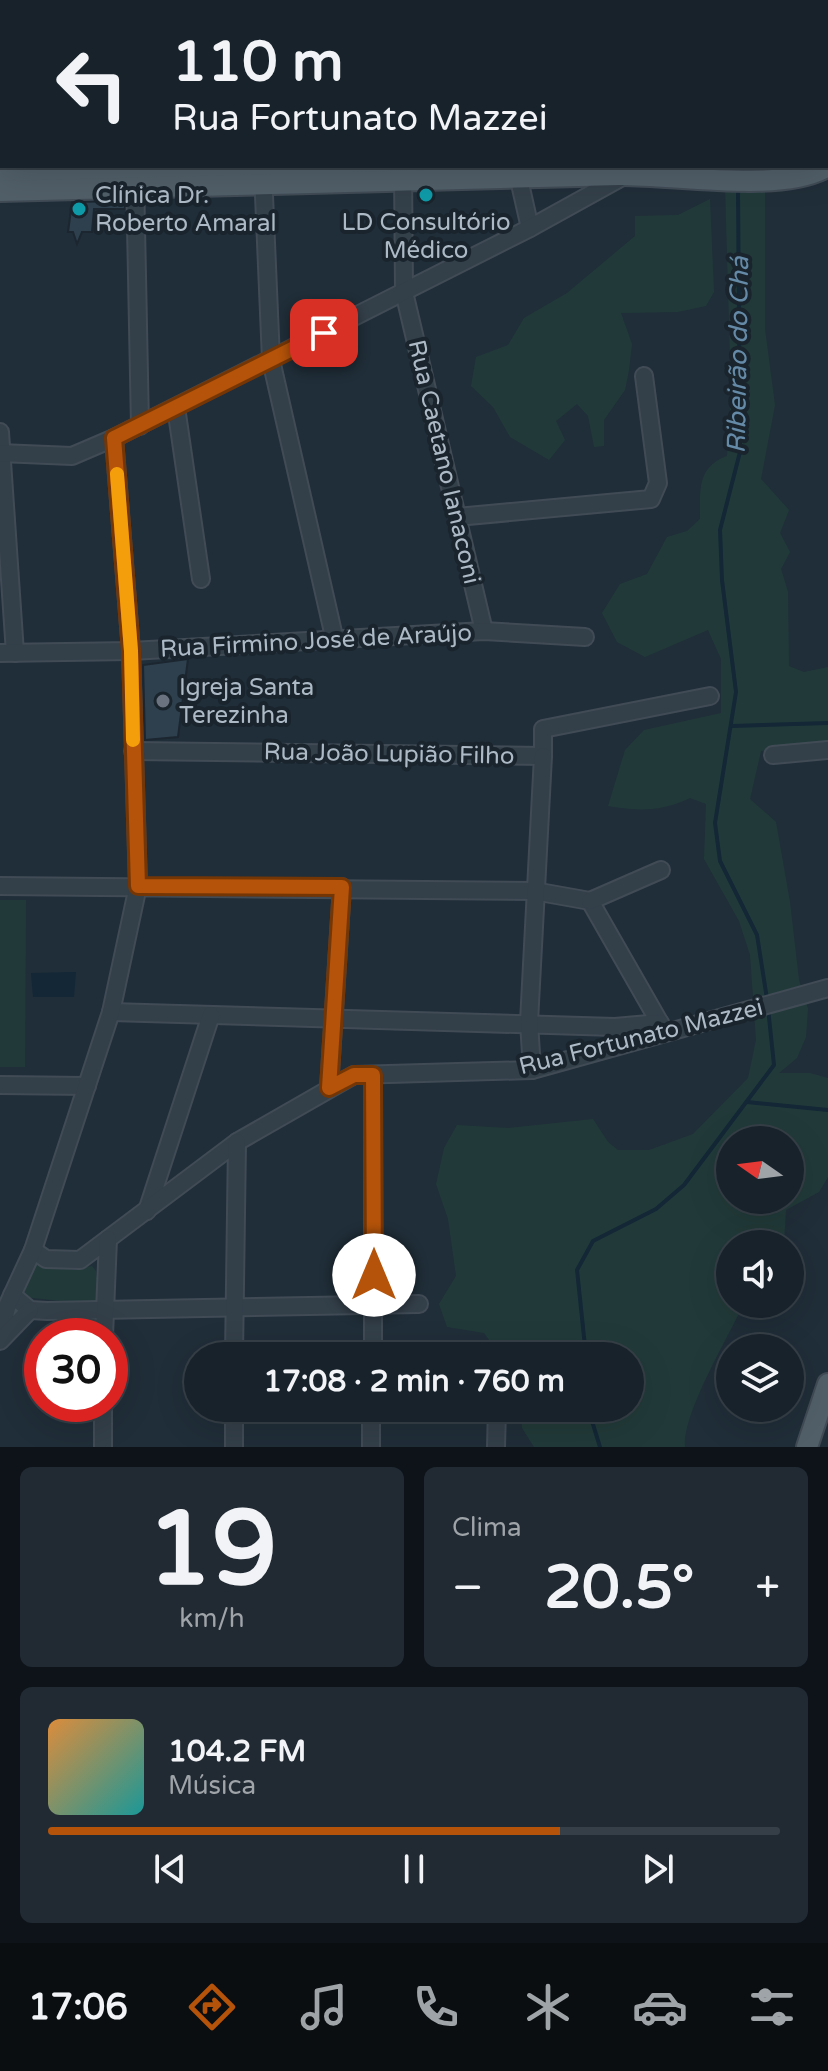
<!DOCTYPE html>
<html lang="pt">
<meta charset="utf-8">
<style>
:root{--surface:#18222b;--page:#212a33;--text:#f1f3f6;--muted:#9fa4a9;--line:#363f47;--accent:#b45309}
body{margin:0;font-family:"Varela Round",sans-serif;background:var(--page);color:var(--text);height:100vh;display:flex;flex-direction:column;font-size:30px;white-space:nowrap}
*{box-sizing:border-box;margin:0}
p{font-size:26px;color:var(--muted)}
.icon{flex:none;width:44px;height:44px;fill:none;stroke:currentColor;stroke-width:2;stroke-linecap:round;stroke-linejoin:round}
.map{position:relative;height:1447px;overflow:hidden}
.side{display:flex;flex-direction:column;gap:20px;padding:20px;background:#0d1318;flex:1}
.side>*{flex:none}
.top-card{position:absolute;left:0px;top:0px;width:828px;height:168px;box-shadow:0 8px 32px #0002,0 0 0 2px var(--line);background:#18222b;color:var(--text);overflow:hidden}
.needle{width:52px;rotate:284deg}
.tools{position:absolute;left:716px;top:1126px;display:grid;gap:16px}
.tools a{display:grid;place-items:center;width:88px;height:88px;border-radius:50%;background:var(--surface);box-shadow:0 8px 32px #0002,0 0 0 2px var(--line);font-size:40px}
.speed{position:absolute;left:24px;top:1318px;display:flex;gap:16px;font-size:40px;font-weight:700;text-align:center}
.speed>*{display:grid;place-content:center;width:104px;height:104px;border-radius:50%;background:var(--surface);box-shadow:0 8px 32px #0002,0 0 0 2px var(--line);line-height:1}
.speed .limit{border:12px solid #d22;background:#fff;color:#111}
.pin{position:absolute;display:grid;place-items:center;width:68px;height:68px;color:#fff;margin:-34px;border-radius:16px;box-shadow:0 4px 12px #0006}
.me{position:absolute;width:88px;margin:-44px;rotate:0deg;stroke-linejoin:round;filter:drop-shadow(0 0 6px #0008)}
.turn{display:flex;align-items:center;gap:28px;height:168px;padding:0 40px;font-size:36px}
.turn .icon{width:104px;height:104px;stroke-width:2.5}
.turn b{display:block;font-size:56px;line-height:68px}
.big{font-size:60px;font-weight:800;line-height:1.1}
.side .card{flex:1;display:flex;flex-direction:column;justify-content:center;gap:12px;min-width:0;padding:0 28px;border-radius:12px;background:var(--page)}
.side .dial{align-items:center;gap:0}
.dial b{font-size:104px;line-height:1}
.song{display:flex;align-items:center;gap:24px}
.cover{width:96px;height:96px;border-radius:12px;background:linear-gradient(135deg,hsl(30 70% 55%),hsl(180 70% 35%))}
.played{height:8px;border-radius:4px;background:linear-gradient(90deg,var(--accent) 70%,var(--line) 70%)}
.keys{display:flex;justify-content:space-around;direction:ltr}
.heat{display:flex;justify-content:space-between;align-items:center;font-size:44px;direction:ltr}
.side .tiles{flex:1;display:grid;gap:20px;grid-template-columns:1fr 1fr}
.card:last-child{grid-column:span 2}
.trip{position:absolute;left:184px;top:1342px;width:460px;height:80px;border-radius:40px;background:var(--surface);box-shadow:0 8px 32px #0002,0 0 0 2px var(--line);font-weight:800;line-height:80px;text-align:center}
.tabs{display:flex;height:128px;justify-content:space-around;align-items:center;background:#0a0e11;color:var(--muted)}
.tabs .icon{width:56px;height:56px}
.tabs .on{color:var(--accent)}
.tabs b{font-size:36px;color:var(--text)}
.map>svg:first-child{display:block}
</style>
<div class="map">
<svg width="828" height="1447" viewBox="0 0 828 1447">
<rect width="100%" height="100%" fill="#202e39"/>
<!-- green -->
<g fill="#213a39" fill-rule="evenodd">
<path d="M725,186L765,187V329L775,405L761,479L789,510L780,533L790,552L781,569L788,592L789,666L804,672L828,667V744L761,751L750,799L776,822L790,902L799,980L808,1009L806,1037L797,1058L779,1073H810L828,1078V1177L819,1192L786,1210L784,1244H730V1304L743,1305C728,1338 682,1414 685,1447H534L522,1428L521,1408H630V1356H501L484,1333L447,1327L439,1304L456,1276L448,1219L436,1184L444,1148L457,1125L508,1128L593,1119L608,1142L618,1150H649L693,1134L748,1078L756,1040L750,955L739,921L704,859L706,804L690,798C661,812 639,811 608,806L625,750L644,730L721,713V659L708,630L645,657L617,642L602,613L620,584L647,574L667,537L687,531L700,519C700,490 697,467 727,456L731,393ZM730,1140H790V1200H730Z"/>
<polygon points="710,199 714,292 706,306 678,312 621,313 632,344 629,370 625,390 604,420 604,446 594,447 588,416 577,404 556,421 565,440 549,460 510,437 493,407 471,386 476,357 508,345 524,318 567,293 635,236 635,216 678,215"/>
<polygon points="0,900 26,900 25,1067 0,1067"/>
<polygon points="35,1257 72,1270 92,1266 96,1271 101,1305 23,1297"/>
</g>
<!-- water -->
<polygon fill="#132736" points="76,972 74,997 33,997 31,973"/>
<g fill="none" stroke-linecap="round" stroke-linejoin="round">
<!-- stream -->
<g stroke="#132736" stroke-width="4">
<polyline points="662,0 664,2"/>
<polyline points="738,188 740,452 720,530 722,580 736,692 715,823 720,861 757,935 767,999"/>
<polyline points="732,726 828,723"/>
<polyline points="747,1102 828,1110"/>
<polyline points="586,1356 577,1270 593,1241 656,1209 684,1185 774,1065 768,1008"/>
<polyline points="588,1408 600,1447"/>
</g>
</g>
<!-- building -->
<g fill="#2e404d" stroke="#1b2630" stroke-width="2">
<polygon points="124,201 125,209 94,209 92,232 82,232 77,244 73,232 68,232 72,202"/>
<polygon points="188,659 178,737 145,740 143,665"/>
</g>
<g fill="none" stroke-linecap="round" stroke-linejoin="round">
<!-- minor casing -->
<g stroke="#404b56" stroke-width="20">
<g id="minor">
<polyline points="131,0 131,2"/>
<polyline points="258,0 258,2"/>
<polyline points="392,0 392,2"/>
<polyline points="414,0 415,2"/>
<polyline points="707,0 709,2"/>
<polyline points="802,0 803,2"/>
<polyline points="826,37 828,38"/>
<polyline points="516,166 530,228"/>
<polyline points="403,170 404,292 484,631"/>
<polyline points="263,172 271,360 335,641"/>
<polyline points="135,176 140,426"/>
<polyline points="176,407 201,579"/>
<polyline points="0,432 15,653"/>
<polyline points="0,453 72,456 114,438 530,228 624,176"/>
<polyline points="457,517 651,499 658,483 644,376"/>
<polyline points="0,653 131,651 484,631 585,637"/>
<polyline points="133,751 543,756 543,729 710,696"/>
<polyline points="773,755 828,750"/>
<polyline points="0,886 534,891 590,901 665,1032"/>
<polyline points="590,901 661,870"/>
<polyline points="111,1012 615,1027 660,1023"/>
<polyline points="532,1070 529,1022 543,756"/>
<polyline points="0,1085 87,1086"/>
<polyline points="329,1088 342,887"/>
<polyline points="147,1211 211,1015"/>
<polyline points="33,1250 46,1259 80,1260 237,1142 354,1075 532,1070 828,988"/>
<polyline points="12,1295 30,1310 47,1311 419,1304"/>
<polyline points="0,1335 8,1304 33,1250 111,1012 138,886 131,651 114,438"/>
<polyline points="104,1336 108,1239"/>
<polyline points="0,1341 30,1310"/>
<polyline points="234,1356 237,1142"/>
<polyline points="373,1356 373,1075"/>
<polyline points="103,1447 103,1404"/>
<polyline points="234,1447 234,1408"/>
<polyline points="371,1447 371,1408"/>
<polyline points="496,1447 497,1408"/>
</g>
</g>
<!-- major casing -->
<g stroke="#404b56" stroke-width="24">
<g id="major">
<polyline points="826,100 828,100"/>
<polyline points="0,175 445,166"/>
<path d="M0,191C206,186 412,179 619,175C673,174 784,194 828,166"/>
<polyline points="807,1447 828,1384"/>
</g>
</g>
<!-- minor -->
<use href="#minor" stroke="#333f49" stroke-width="16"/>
<!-- major -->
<use href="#major" stroke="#515f69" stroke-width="20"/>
</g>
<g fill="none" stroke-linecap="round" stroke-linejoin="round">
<!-- route casing -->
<g stroke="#753606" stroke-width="20">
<polyline id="route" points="324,333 114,438 131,651 138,886 342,887 329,1088 354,1075 373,1075 374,1275"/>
</g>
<!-- route -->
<use href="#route" stroke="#b45309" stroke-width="14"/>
<!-- slow -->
<polyline stroke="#f59e0b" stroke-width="14" points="117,474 131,651 133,740"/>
</g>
<!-- markers -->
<g fill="#0f9aa8" stroke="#19242d" stroke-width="3">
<circle cx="426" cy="195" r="8"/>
<circle cx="79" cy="209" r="8"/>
</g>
<circle fill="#6b7280" stroke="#19242d" stroke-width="3" cx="163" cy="701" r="8"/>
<g text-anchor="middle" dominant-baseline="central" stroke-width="8" stroke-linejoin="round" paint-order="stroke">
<!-- poi labels -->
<g font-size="24" fill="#adbac6" stroke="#19242d" text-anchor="start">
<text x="95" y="195">Clínica Dr.<tspan x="95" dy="28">Roberto Amaral</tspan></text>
<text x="426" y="222" text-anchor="middle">LD Consultório<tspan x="426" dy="28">Médico</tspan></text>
<text x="179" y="687">Igreja Santa<tspan x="179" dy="28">Terezinha</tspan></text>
</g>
<!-- street labels -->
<g font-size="24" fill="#adbac6" stroke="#19242d">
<text transform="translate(444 462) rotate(77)">Rua Caetano Ianaconi</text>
<text transform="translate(316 641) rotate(-3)">Rua Firmino José de Araújo</text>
<text transform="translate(389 754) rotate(1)">Rua João Lupião Filho</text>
<text transform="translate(641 1037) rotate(-14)">Rua Fortunato Mazzei</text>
</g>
<!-- water labels -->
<g font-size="26" font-style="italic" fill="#658aa7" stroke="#19242d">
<text transform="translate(738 355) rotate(-89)">Ribeirão do Chá</text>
</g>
</g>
</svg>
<div class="tools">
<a><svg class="needle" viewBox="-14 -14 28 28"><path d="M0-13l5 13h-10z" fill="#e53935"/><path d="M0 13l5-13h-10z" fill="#9fa4a9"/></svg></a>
<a><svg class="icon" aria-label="sound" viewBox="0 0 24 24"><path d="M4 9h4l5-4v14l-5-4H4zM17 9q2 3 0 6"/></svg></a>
<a><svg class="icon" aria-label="layers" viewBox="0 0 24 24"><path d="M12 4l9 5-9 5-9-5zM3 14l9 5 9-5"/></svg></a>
</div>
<div class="speed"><div class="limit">30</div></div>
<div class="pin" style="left:324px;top:333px;background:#d93025"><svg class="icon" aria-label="arrive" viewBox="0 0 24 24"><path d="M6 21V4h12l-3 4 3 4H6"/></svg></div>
<svg class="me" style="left:374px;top:1275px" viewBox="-20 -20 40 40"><circle r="19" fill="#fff"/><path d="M0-13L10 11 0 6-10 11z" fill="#b45309"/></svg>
<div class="trip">17:08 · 2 min · 760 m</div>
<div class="top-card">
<div class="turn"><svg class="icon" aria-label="left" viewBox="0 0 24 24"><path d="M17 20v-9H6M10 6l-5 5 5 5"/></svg><div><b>110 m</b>Rua Fortunato Mazzei</div></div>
</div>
</div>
<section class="side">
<div class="tiles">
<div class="card dial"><b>19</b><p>km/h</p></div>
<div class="card"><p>Clima</p>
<div class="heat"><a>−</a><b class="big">20.5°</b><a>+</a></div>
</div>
<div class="card">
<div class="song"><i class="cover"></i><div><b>104.2 FM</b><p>Música</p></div></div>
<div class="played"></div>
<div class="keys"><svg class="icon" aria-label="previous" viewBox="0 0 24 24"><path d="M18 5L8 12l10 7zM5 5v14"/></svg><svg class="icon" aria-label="pause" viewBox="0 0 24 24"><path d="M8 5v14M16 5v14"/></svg><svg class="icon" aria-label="next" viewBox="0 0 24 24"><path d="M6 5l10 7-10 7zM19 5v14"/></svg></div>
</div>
</div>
</section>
<nav class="tabs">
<b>17:06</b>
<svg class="icon on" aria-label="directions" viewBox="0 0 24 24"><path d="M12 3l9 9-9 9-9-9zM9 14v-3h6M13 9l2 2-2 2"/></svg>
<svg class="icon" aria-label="music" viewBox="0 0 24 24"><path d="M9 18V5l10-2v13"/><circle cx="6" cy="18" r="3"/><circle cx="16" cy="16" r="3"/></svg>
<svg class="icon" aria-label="phone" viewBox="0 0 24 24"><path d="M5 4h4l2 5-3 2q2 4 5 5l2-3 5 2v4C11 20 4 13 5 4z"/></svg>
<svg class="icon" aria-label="climate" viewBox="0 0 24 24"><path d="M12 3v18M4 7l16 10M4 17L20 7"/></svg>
<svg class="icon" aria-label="car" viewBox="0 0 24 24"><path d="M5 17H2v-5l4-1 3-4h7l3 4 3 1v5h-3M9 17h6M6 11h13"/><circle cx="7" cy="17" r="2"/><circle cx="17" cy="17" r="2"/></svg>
<svg class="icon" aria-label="filters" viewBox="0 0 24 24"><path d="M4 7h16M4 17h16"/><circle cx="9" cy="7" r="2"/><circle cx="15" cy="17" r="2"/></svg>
</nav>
